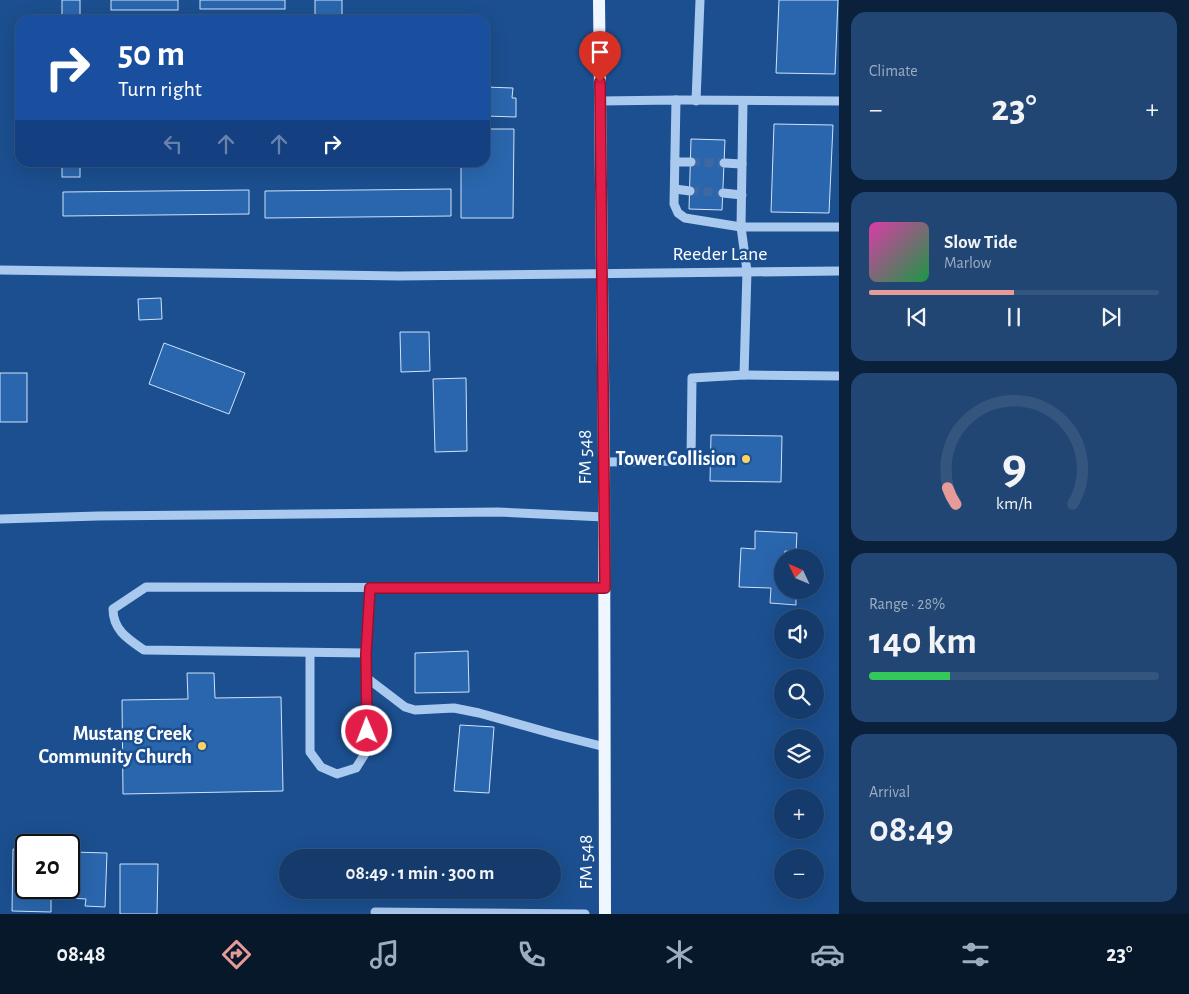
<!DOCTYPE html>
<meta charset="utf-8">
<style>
:root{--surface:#143b6b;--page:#214673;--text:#f1f3f6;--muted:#9dadc1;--line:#33557e;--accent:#e69b98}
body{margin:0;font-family:"Alegreya Sans",sans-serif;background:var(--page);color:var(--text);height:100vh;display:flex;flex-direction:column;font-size:19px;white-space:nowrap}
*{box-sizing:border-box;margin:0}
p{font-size:16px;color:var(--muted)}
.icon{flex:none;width:28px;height:28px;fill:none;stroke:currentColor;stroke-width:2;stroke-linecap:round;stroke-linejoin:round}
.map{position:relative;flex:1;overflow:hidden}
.drawer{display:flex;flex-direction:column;gap:12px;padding:12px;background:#0b203b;width:350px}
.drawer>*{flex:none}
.hud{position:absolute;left:15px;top:15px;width:475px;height:152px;border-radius:15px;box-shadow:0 5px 20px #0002,0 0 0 1px var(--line);background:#1a4fa0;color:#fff;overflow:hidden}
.needle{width:32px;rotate:314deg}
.fabs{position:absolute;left:774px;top:549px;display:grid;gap:10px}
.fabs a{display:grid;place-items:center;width:50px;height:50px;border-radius:50%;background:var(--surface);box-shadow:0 5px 20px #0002,0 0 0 1px var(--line);font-size:25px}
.speed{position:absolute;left:15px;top:834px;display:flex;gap:10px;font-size:25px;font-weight:700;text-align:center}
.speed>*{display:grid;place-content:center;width:65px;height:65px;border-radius:50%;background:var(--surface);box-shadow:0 5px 20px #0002,0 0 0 1px var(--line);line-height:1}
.speed .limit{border:2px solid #111;border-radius:8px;background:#fff;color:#111}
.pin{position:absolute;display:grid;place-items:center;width:42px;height:42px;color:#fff;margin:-51px -21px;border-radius:50% 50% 50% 0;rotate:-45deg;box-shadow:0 0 5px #0007}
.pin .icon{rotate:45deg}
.me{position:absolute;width:55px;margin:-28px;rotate:359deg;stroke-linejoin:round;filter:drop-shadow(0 0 4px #0008)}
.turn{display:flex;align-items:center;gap:18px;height:105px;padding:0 20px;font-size:22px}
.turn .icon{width:65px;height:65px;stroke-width:2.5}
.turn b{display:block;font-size:35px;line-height:42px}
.lanes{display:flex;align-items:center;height:48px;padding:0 20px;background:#0003;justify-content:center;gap:25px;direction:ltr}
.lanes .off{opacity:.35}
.big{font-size:38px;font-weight:700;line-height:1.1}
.drawer .card{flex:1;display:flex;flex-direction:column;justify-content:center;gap:8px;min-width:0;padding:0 18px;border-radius:15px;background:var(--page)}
.drawer .dial{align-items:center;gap:0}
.dial svg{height:130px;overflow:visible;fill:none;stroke:var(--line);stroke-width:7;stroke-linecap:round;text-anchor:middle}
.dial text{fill:var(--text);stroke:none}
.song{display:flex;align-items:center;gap:15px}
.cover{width:60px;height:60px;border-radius:8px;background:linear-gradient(135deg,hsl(320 70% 55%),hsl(140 70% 35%))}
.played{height:5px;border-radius:2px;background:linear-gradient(90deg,var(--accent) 50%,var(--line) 50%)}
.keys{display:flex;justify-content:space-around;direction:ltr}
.heat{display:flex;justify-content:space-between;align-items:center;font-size:28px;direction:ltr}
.charge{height:8px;border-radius:4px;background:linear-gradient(90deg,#34c759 28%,var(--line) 0)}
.trip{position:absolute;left:279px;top:849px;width:282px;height:50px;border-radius:25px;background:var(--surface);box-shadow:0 5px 20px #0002,0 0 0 1px var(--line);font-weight:700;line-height:50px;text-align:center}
.menu{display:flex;height:80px;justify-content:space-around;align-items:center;background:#08182b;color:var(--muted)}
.menu .icon{width:35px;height:35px}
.menu .active{color:var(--accent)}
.menu b{font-size:22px;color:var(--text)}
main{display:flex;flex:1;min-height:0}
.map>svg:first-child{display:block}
</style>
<main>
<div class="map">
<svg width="839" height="914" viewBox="0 0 839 914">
<rect width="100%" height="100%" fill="#1b4f8f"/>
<!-- building -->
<g fill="#2a66ad" stroke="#cfe3fa">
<rect x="62" y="0" width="18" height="20"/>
<rect x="111" y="0" width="67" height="10"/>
<rect x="200" y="0" width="85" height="9"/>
<rect x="315" y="0" width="27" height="16"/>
<polygon points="779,0 838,0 835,74 776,73"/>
<polygon points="466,16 466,20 351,20 351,17"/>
<polygon points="485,87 513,88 512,98 516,98 516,117 485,116"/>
<polygon points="774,124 833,125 829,213 771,212"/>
<polygon points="485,129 514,129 513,218 461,218 461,162 485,162"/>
<polygon points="691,139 725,140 722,210 689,209"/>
<rect x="62" y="162" width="18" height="15"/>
<polygon points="451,189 451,216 265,218 265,191"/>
<polygon points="249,190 249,214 63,216 63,192"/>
<polygon points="161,298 162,319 139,320 138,299"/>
<polygon points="400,332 429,332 430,371 401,372"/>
<polygon points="164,343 245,373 229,414 149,384"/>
<rect x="0" y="373" width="27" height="49"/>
<polygon points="466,378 467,451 435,452 433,379"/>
<polygon points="711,435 782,436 781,482 710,481"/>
<polygon points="755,531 797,533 796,552 785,551 784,558 782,558 782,590 796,590 796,605 770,603 771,588 739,587 741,548 755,549"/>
<polygon points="468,651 469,692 415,693 415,653"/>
<polygon points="187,673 214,673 215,698 281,697 283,791 123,794 122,700 188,699"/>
<polygon points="460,725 494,727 489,793 454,791"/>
<polygon points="13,849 26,849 26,888 51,888 51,912 12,911"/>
<polygon points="71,852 107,853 105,907 85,906 86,899 69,898"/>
<polygon points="120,864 158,864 157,914 120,914"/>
</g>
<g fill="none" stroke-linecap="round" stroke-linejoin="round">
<!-- minor-tunnel -->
<g stroke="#3d69a0" stroke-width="9" stroke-dasharray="9 4.5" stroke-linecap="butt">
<polyline points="691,162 724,163"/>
<polyline points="690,191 723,193"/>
</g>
<!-- minor -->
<g stroke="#a9c9ee" stroke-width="9">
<polyline points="676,100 839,101"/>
<polyline points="600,101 676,100 674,204 678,213 685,218 741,227 747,271 744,375 692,378 691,461 604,462"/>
<polyline points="696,101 700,0"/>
<polyline points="743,101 741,227 839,227"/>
<polyline points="675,162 691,162"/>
<polyline points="724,163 742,164"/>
<polyline points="675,189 690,191"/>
<polyline points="723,193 742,195"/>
<polyline points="0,270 399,276 839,271"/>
<polyline points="744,375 839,376"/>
<polyline points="0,519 98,516 498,512 604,517"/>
<path d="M370,588L366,653L144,650C128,639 113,630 113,609L146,587L605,588"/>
<polyline points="310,653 310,752 321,767 337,774 356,768 368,749 366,653"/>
<polyline points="367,678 405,707 415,710 454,708 479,713 554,734 605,747"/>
<polyline points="375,912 585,914"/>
</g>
<!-- major -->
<polyline stroke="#f0f6ff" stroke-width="12" points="599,0 604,462 605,914"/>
</g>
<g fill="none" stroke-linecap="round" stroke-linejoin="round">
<!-- route casing -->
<g stroke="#92132f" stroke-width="12">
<polyline id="route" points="367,731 366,654 370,588 605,588 600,82"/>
</g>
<!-- route -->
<use href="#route" stroke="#e11d48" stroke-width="9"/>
</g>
<!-- markers -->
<g fill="#ffd166" stroke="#1b4f8f" stroke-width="2">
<circle cx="746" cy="459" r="5"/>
<circle cx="202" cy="746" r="5"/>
</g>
<g text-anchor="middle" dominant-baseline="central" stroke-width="5" stroke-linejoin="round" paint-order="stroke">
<!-- street labels -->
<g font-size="20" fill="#fff" stroke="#1b4f8f">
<text x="720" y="254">Reeder Lane</text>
<text transform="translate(585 457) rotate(-90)">FM 548</text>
<text transform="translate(586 862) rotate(-90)">FM 548</text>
</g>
<!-- poi labels -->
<g font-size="20" font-weight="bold" fill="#fff" stroke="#1b4f8f" text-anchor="end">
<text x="736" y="459">Tower Collision</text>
<text x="192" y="734">Mustang Creek<tspan x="192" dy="23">Community Church</tspan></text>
</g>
</g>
</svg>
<div class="fabs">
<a><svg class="needle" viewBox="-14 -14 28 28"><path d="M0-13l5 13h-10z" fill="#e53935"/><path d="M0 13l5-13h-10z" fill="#9dadc1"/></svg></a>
<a><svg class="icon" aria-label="sound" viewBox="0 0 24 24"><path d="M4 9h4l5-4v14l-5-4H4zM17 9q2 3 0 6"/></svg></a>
<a><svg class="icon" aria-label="search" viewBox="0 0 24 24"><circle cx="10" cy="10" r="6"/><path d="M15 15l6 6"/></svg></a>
<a><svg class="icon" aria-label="layers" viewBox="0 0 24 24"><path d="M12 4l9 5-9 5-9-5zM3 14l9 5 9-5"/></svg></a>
<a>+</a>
<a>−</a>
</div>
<div class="speed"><div class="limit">20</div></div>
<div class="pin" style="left:600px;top:82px;background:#d93025"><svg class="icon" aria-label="arrive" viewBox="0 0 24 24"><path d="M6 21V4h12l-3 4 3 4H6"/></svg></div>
<svg class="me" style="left:367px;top:731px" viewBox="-20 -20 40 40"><circle r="17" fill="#e11d48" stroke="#fff" stroke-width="3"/><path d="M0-11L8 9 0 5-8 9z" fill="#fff"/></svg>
<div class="trip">08:49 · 1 min · 300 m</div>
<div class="hud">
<div class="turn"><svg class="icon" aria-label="right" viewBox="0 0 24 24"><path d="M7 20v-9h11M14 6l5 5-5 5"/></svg><div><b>50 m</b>Turn right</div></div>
<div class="lanes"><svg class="icon off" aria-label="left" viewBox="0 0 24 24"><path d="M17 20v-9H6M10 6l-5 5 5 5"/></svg><svg class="icon off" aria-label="ahead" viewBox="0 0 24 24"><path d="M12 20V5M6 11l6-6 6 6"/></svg><svg class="icon off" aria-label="ahead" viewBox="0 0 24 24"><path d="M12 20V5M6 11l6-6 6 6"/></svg><svg class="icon" aria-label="right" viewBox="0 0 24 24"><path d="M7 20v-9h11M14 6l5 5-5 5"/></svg></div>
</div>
</div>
<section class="drawer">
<div class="card"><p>Climate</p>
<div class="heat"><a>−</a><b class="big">23°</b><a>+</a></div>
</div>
<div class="card">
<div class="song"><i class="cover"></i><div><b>Slow Tide</b><p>Marlow</p></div></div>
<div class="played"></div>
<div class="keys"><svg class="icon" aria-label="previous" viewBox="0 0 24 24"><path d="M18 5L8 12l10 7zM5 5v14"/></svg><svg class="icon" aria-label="pause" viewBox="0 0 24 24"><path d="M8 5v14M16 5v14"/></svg><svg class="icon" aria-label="next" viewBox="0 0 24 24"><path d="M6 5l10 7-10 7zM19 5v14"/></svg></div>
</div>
<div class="card dial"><svg viewBox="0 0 100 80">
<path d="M14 69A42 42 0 1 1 86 69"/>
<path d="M14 69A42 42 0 0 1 9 59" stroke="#e69b98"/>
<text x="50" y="56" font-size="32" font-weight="700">9</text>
<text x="50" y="72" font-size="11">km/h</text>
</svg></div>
<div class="card"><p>Range · 28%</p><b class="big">140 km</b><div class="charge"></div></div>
<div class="card"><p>Arrival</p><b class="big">08:49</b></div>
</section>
</main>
<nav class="menu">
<b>08:48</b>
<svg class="icon active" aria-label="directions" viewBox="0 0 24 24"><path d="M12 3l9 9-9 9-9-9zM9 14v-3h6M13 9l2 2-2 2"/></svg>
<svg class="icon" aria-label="music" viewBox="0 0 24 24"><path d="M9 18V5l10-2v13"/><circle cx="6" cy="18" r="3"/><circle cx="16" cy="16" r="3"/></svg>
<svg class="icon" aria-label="phone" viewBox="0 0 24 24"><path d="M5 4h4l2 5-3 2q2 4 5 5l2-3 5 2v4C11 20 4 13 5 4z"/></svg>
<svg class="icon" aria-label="climate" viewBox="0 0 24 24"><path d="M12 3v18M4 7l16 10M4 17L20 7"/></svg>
<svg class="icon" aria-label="car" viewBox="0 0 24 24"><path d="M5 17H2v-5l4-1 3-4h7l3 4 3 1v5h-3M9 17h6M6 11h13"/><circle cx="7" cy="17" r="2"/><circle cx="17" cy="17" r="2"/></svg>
<svg class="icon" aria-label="filters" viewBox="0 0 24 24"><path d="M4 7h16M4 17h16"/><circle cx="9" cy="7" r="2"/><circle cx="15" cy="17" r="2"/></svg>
<b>23°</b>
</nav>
